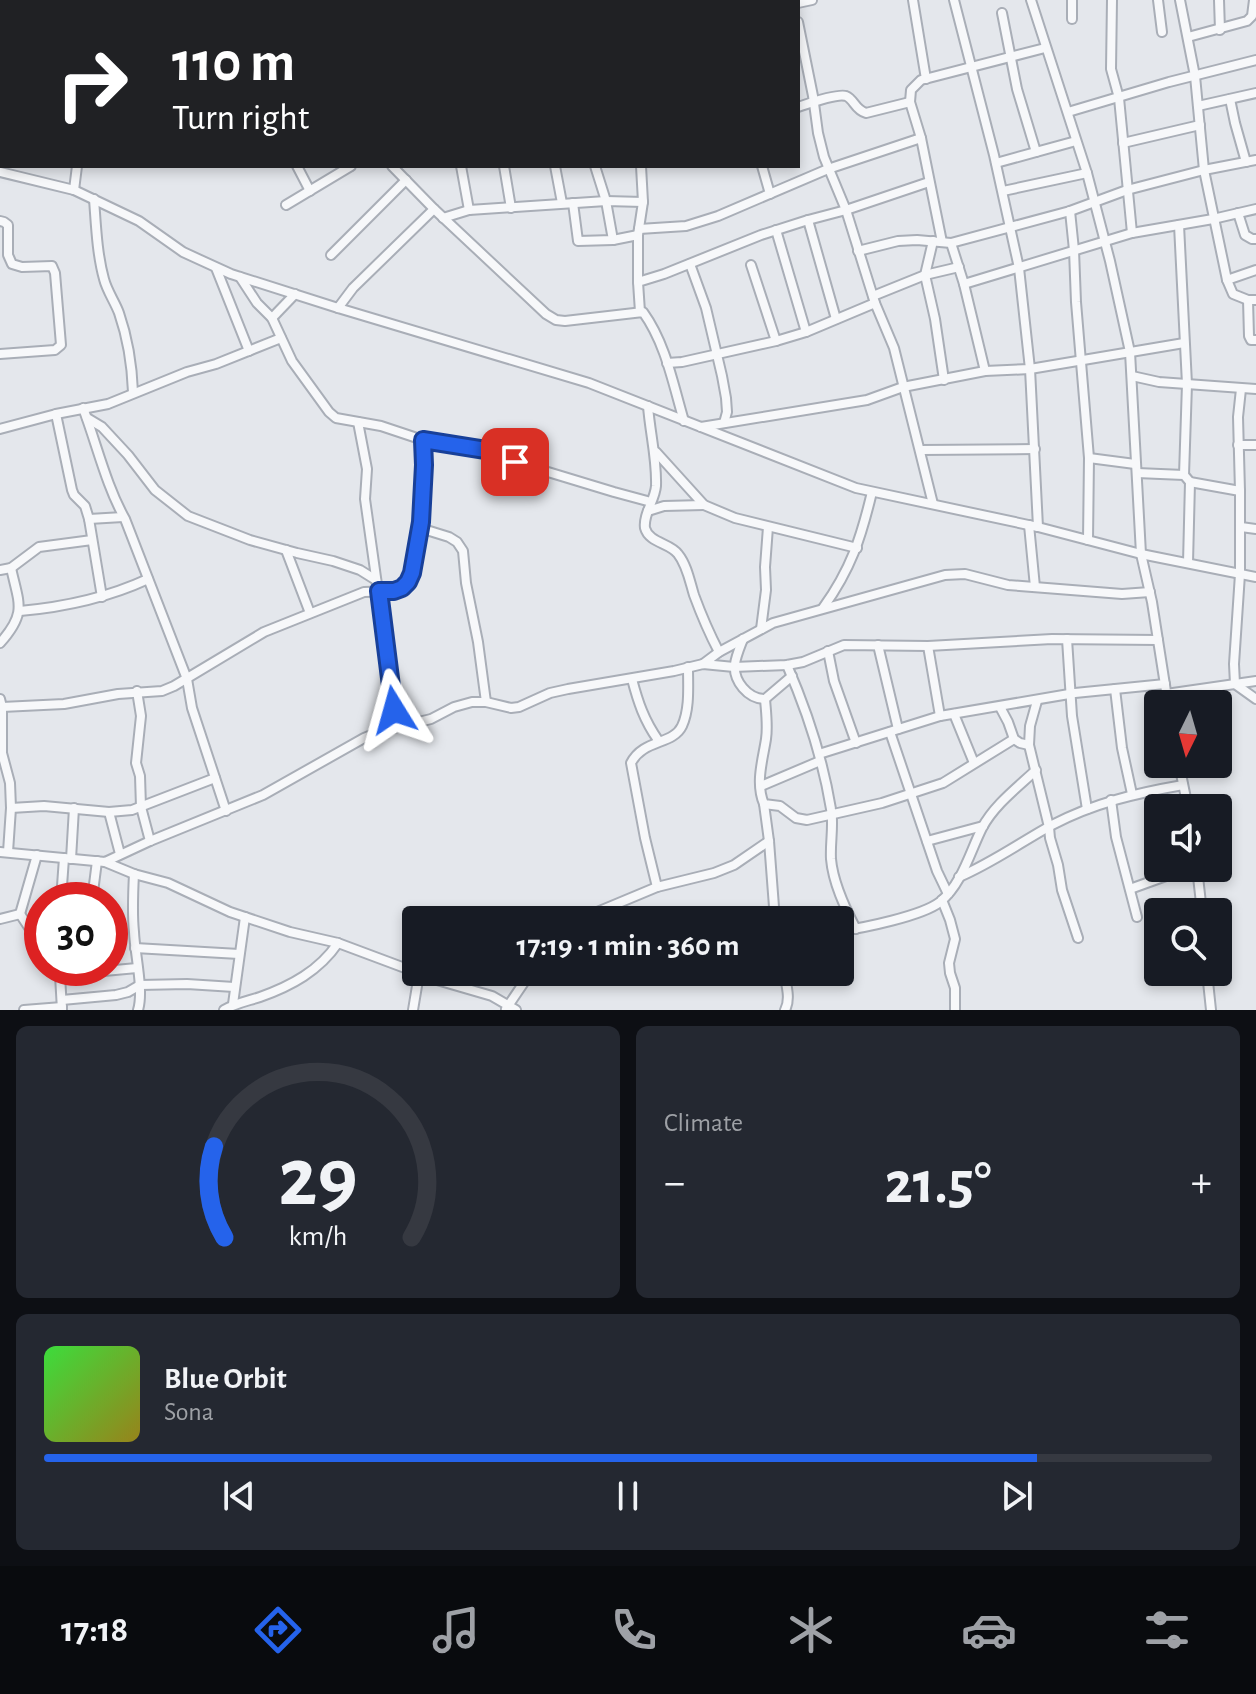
<!DOCTYPE html>
<meta charset="utf-8">
<style>
:root{--surface:#171b24;--page:#242831;--text:#f1f3f6;--muted:#9ea1a6;--line:#363941;--accent:#2563eb}
body{margin:0;font-family:"Alegreya Sans",sans-serif;background:var(--page);color:var(--text);height:100vh;display:flex;flex-direction:column;font-size:30px;white-space:nowrap}
*{box-sizing:border-box;margin:0}
p{font-size:26px;color:var(--muted)}
.icon{flex:none;width:44px;height:44px;fill:none;stroke:currentColor;stroke-width:2;stroke-linecap:round;stroke-linejoin:round}
.map{position:relative;height:1010px;overflow:hidden}
.drawer{display:flex;flex-direction:column;gap:16px;padding:16px;background:#0d0f14;flex:1}
.drawer>*{flex:none}
.hud{position:absolute;left:0px;top:0px;width:800px;height:168px;box-shadow:0 4px 12px #0003;background:#202124;color:#fff;overflow:hidden}
.needle{width:52px;rotate:185deg}
.buttons{position:absolute;left:1144px;top:690px;display:grid;gap:16px}
.buttons a{display:grid;place-items:center;width:88px;height:88px;border-radius:8px;background:var(--surface);box-shadow:0 4px 12px #0003;font-size:40px}
.speed{position:absolute;left:24px;top:882px;display:flex;gap:16px;font-size:40px;font-weight:700;text-align:center}
.speed>*{display:grid;place-content:center;width:104px;height:104px;border-radius:50%;background:var(--surface);box-shadow:0 4px 12px #0003;line-height:1}
.speed .limit{border:12px solid #d22;background:#fff;color:#111}
.pin{position:absolute;display:grid;place-items:center;width:68px;height:68px;color:#fff;margin:-34px;border-radius:16px;box-shadow:0 4px 12px #0006}
.me{position:absolute;width:88px;margin:-44px;rotate:352deg;stroke-linejoin:round;filter:drop-shadow(0 0 6px #0008)}
.turn{display:flex;align-items:center;gap:28px;height:168px;padding:0 40px;font-size:36px}
.turn .icon{width:104px;height:104px;stroke-width:2.5}
.turn b{display:block;font-size:56px;line-height:68px}
.big{font-size:60px;font-weight:700;line-height:1.1}
.drawer .tile{flex:1;display:flex;flex-direction:column;justify-content:center;gap:12px;min-width:0;padding:0 28px;border-radius:12px;background:var(--page)}
.drawer .dial{align-items:center;gap:0}
.dial svg{height:208px;overflow:visible;fill:none;stroke:var(--line);stroke-width:7;stroke-linecap:round;text-anchor:middle}
.dial text{fill:var(--text);stroke:none}
.song{display:flex;align-items:center;gap:24px}
.cover{width:96px;height:96px;border-radius:12px;background:linear-gradient(135deg,hsl(120 70% 55%),hsl(50 70% 35%))}
.played{height:8px;border-radius:4px;background:linear-gradient(90deg,var(--accent) 85%,var(--line) 85%)}
.keys{display:flex;justify-content:space-around;direction:ltr}
.heat{display:flex;justify-content:space-between;align-items:center;font-size:44px;direction:ltr}
.drawer .tiles{flex:1;display:grid;gap:16px;grid-template-columns:1fr 1fr}
.tile:last-child{grid-column:span 2}
.trip{position:absolute;left:402px;top:906px;width:452px;height:80px;border-radius:8px;background:var(--surface);box-shadow:0 4px 12px #0003;font-weight:700;line-height:80px;text-align:center}
.tab-bar{display:flex;height:128px;justify-content:space-around;align-items:center;background:#090b0e;color:var(--muted)}
.tab-bar .icon{width:56px;height:56px}
.tab-bar .current{color:var(--accent)}
.tab-bar b{font-size:36px;color:var(--text)}
.map>svg:first-child{display:block}
</style>
<div class="map">
<svg width="1256" height="1010" viewBox="0 0 1256 1010">
<rect width="100%" height="100%" fill="#e4e7ec"/>
<g fill="none" stroke-linecap="round" stroke-linejoin="round">
<!-- minor casing -->
<g stroke="#a9aeb7" stroke-width="12">
<g id="minor">
<polyline points="97,0 98,2"/>
<polyline points="186,0 187,2"/>
<polyline points="243,0 244,2"/>
<polyline points="397,0 398,2"/>
<polyline points="438,0 438,2"/>
<polyline points="469,0 469,2"/>
<polyline points="504,0 504,2"/>
<polyline points="539,0 540,2"/>
<polyline points="693,0 693,2"/>
<polyline points="721,0 722,2"/>
<polyline points="765,0 766,2"/>
<polyline points="913,0 926,79"/>
<polyline points="954,0 994,155 1019,268 1030,369 1038,527"/>
<polyline points="1031,0 1087,173 1110,261 1130,352 1141,554 1152,602 1168,704"/>
<polyline points="1072,0 1072,19"/>
<polyline points="1112,0 1111,69 1119,98 1132,233"/>
<polyline points="1158,0 1162,32"/>
<polyline points="1180,0 1195,76 1204,170 1227,280 1233,294 1248,300 1256,300"/>
<polyline points="1219,0 1220,30"/>
<polyline points="271,2 271,0"/>
<polyline points="313,2 317,0"/>
<polyline points="798,3 812,0"/>
<polyline points="1002,13 1017,89 1036,152"/>
<polyline points="798,22 813,96 818,133 824,157 846,210 875,303 894,348 933,504"/>
<polyline points="1188,37 1247,21 1252,16 1254,0"/>
<polyline points="0,99 2,100"/>
<polyline points="1230,99 1235,123 1246,162"/>
<polyline points="1198,106 1256,93"/>
<path d="M798,107C807,104 837,93 846,96C854,99 855,110 866,113L910,102"/>
<polyline points="1068,112 1169,82 1256,60"/>
<polyline points="0,132 2,132"/>
<polyline points="1123,143 1200,125"/>
<polyline points="996,163 1076,141"/>
<polyline points="297,166 310,191"/>
<path d="M392,166L434,209L546,314L556,320L565,321L643,312C666,344 673,384 684,421"/>
<polyline points="461,166 469,210"/>
<polyline points="504,166 511,208"/>
<polyline points="555,166 562,203"/>
<polyline points="595,166 606,201 613,240"/>
<polyline points="762,166 770,194"/>
<polyline points="0,172 74,190 139,221 183,252 231,274 338,308 589,383 856,488 1038,527 1141,554 1256,577"/>
<polyline points="74,190 77,166"/>
<polyline points="1003,191 1087,173"/>
<path d="M94,199C96,225 97,254 104,279C107,291 115,302 119,313C128,339 132,365 133,392"/>
<polyline points="573,203 578,241 613,240 638,235"/>
<polyline points="286,205 351,166"/>
<polyline points="1070,211 1074,250 1076,302 1089,458 1088,540"/>
<polyline points="1238,213 1245,235 1252,239 1256,239"/>
<polyline points="443,218 469,210 606,201 643,202 641,166"/>
<polyline points="808,220 836,319"/>
<polyline points="0,221 4,222 8,225 8,255 12,264 22,267 52,266 55,273 61,345 55,350 0,354"/>
<polyline points="1179,225 1187,384 1184,475"/>
<polyline points="639,229 686,226 718,216 828,169 921,138"/>
<polyline points="776,230 806,332"/>
<polyline points="933,241 925,275 935,319 944,380"/>
<polyline points="942,242 921,138 910,102 911,90 921,80 1045,48"/>
<polyline points="951,243 964,284 985,371"/>
<polyline points="858,251 898,241 917,240 951,243 1070,211 1127,190 1204,170 1256,160"/>
<polyline points="331,255 406,180"/>
<polyline points="690,264 706,308 722,376 726,398 727,412 724,423"/>
<polyline points="751,265 776,341"/>
<polyline points="216,268 249,351"/>
<polyline points="240,277 257,303 272,318 292,361 329,412 336,418 381,426 423,440 492,451 515,462 614,492 651,502"/>
<polyline points="1227,280 1256,270"/>
<polyline points="638,282 638,235 643,202"/>
<polyline points="964,284 1132,233 1213,219 1256,209"/>
<polyline points="873,296 925,275 959,267"/>
<polyline points="1248,300 1249,336 1251,340 1256,340"/>
<polyline points="338,308 353,288 434,209"/>
<polyline points="640,312 638,282 664,274 761,235 808,220 846,210 929,182"/>
<polyline points="272,318 295,294"/>
<polyline points="667,363 682,362 776,341 806,332 875,303"/>
<polyline points="1132,376 1159,382 1256,389"/>
<polyline points="1241,389 1238,417 1240,491 1240,574 1234,664 1235,684 1256,699"/>
<path d="M648,406C650,433 657,459 656,486C655,500 643,514 645,528C649,543 670,543 678,554C687,565 690,582 694,595C701,614 709,633 719,652"/>
<path d="M83,408C97,445 106,485 125,519L187,679L192,708L226,811"/>
<polyline points="56,414 72,490 74,495 85,506 89,519 102,597"/>
<polyline points="87,418 102,427 128,455 155,490 188,516 250,540 297,553 333,561 360,570 376,580"/>
<polyline points="358,422 367,469 365,499 397,727"/>
<polyline points="701,427 867,400 903,387 985,371 1030,369 1184,343"/>
<polyline points="0,429 56,414 108,404 187,372 216,364 281,338"/>
<polyline points="1238,445 1256,445"/>
<polyline points="921,450 1035,449"/>
<polyline points="656,452 704,505 735,518 857,548"/>
<polyline points="1089,458 1135,464"/>
<polyline points="1137,473 1184,475 1190,482 1240,491"/>
<polyline points="648,511 664,506 704,505"/>
<polyline points="89,519 123,517"/>
<polyline points="1029,525 1035,587"/>
<polyline points="1241,527 1256,529"/>
<polyline points="420,528 449,537 457,542 463,551 466,583 478,642 486,702"/>
<polyline points="286,550 310,613"/>
<polyline points="1188,563 1190,482"/>
<polyline points="0,570 11,568 39,547 92,540"/>
<path d="M823,608C851,569 861,538 872,492"/>
<path d="M20,611C65,607 107,598 148,579"/>
<polyline points="761,629 766,590 765,567 768,527"/>
<path d="M743,639C740,647 736,656 735,664C733,681 748,699 765,699"/>
<polyline points="1067,639 1072,716 1087,809"/>
<path d="M0,643C27,613 19,604 11,568"/>
<polyline points="878,645 898,729"/>
<polyline points="928,646 940,716"/>
<polyline points="828,651 834,681 856,743"/>
<polyline points="703,664 719,652 773,623 945,575 965,574 1008,585 1122,594 1150,592"/>
<path d="M787,665C807,711 823,760 831,809C834,825 830,842 831,859C833,883 845,908 856,929"/>
<path d="M632,679C638,702 644,720 658,740"/>
<polyline points="1115,689 1122,748 1132,794"/>
<polyline points="137,691 141,716 136,763 140,776 141,807 150,841"/>
<polyline points="1166,694 1256,681"/>
<polyline points="0,699 2,707 2,753 10,783 11,808 8,852"/>
<path d="M765,699C766,712 768,726 766,739C763,759 755,783 764,804L780,806L796,818L807,820L882,803L943,783L1014,739"/>
<polyline points="765,699 792,676"/>
<polyline points="1037,701 1030,726 1029,745 1049,827 1050,838 1058,865 1062,890 1078,938"/>
<polyline points="2,707 64,704 118,694 162,691 174,686 264,632 364,592 394,591 402,588 408,582 412,573 421,522 424,465 423,440"/>
<polyline points="1000,707 1008,722 1014,739 1020,743 1029,745"/>
<polyline points="954,714 974,763"/>
<polyline points="890,732 937,871 948,894"/>
<polyline points="819,754 940,716 1075,693 1165,684"/>
<polyline points="1179,764 1188,808"/>
<polyline points="761,786 820,761"/>
<polyline points="1111,800 1116,837 1137,917"/>
<polyline points="764,804 769,841 775,920"/>
<polyline points="11,808 44,806 109,812 132,810 215,778"/>
<polyline points="109,812 120,854"/>
<polyline points="927,841 983,826"/>
<polyline points="0,852 105,862 150,841 263,795 364,738 381,731 431,719 454,707 472,702 486,702 511,708 519,707 550,693 568,689 674,671 703,664 734,667 787,665 803,662 844,645 928,646 1052,639 1158,640"/>
<polyline points="71,859 74,808"/>
<polyline points="105,862 134,874 168,883 230,912 290,932 338,943 437,980 492,996 516,1010"/>
<polyline points="1197,868 1202,912"/>
<path d="M134,874C133,893 132,913 134,932C135,955 144,990 138,1010"/>
<path d="M959,877C992,863 1021,842 1052,825C1094,803 1137,793 1183,785"/>
<path d="M657,887L645,838L631,763C643,739 673,745 682,726C690,709 688,686 688,667"/>
<polyline points="1130,889 1188,868"/>
<polyline points="61,900 64,858"/>
<polyline points="92,900 97,861"/>
<polyline points="942,900 950,920 955,939 949,963 950,973 955,988 955,1010"/>
<polyline points="20,914 37,855"/>
<polyline points="20,914 42,947"/>
<polyline points="0,919 20,914"/>
<polyline points="578,920 657,887 714,873 734,865 769,841"/>
<path d="M840,931C863,928 922,916 940,902C962,884 970,852 982,828C994,805 1018,787 1036,770"/>
<polyline points="135,948 239,954"/>
<polyline points="56,968 60,975 62,1010"/>
<path d="M784,972C786,984 791,999 785,1010"/>
<polyline points="1207,972 1211,1010"/>
<polyline points="60,975 137,968"/>
<polyline points="62,1000 116,995 128,992 140,985 187,984 234,987"/>
<polyline points="233,1004 245,917"/>
<polyline points="506,1009 531,972"/>
<polyline points="24,1010 62,1007"/>
<path d="M224,1010C236,1003 248,1001 260,997C291,986 319,971 338,943"/>
<polyline points="413,1010 419,974"/>
</g>
</g>
<!-- minor -->
<use href="#minor" stroke="#f7f8fa" stroke-width="8"/>
</g>
<g fill="none" stroke-linecap="round" stroke-linejoin="round">
<!-- route casing -->
<g stroke="#184099" stroke-width="20">
<polyline id="route" points="394,710 379,591 394,591 402,588 408,582 412,573 421,522 424,465 423,440 492,451 515,462"/>
</g>
<!-- route -->
<use href="#route" stroke="#2563eb" stroke-width="14"/>
</g>
</svg>
<div class="buttons">
<a><svg class="needle" viewBox="-14 -14 28 28"><path d="M0-13l5 13h-10z" fill="#e53935"/><path d="M0 13l5-13h-10z" fill="#9ea1a6"/></svg></a>
<a><svg class="icon" aria-label="sound" viewBox="0 0 24 24"><path d="M4 9h4l5-4v14l-5-4H4zM17 9q2 3 0 6"/></svg></a>
<a><svg class="icon" aria-label="search" viewBox="0 0 24 24"><circle cx="10" cy="10" r="6"/><path d="M15 15l6 6"/></svg></a>
</div>
<div class="speed"><div class="limit">30</div></div>
<div class="pin" style="left:515px;top:462px;background:#d93025"><svg class="icon" aria-label="arrive" viewBox="0 0 24 24"><path d="M6 21V4h12l-3 4 3 4H6"/></svg></div>
<svg class="me" style="left:394px;top:710px" viewBox="-20 -20 40 40"><path d="M0-17L14 15 0 8-14 15z" fill="#2563eb" stroke="#fff" stroke-width="4"/></svg>
<div class="trip">17:19 · 1 min · 360 m</div>
<div class="hud">
<div class="turn"><svg class="icon" aria-label="right" viewBox="0 0 24 24"><path d="M7 20v-9h11M14 6l5 5-5 5"/></svg><div><b>110 m</b>Turn right</div></div>
</div>
</div>
<section class="drawer">
<div class="tiles">
<div class="tile dial"><svg viewBox="0 0 100 80">
<path d="M14 69A42 42 0 1 1 86 69"/>
<path d="M14 69A42 42 0 0 1 10 34" stroke="#2563eb"/>
<text x="50" y="56" font-size="32" font-weight="700">29</text>
<text x="50" y="72" font-size="11">km/h</text>
</svg></div>
<div class="tile"><p>Climate</p>
<div class="heat"><a>−</a><b class="big">21.5°</b><a>+</a></div>
</div>
<div class="tile">
<div class="song"><i class="cover"></i><div><b>Blue Orbit</b><p>Sona</p></div></div>
<div class="played"></div>
<div class="keys"><svg class="icon" aria-label="previous" viewBox="0 0 24 24"><path d="M18 5L8 12l10 7zM5 5v14"/></svg><svg class="icon" aria-label="pause" viewBox="0 0 24 24"><path d="M8 5v14M16 5v14"/></svg><svg class="icon" aria-label="next" viewBox="0 0 24 24"><path d="M6 5l10 7-10 7zM19 5v14"/></svg></div>
</div>
</div>
</section>
<nav class="tab-bar">
<b>17:18</b>
<svg class="icon current" aria-label="directions" viewBox="0 0 24 24"><path d="M12 3l9 9-9 9-9-9zM9 14v-3h6M13 9l2 2-2 2"/></svg>
<svg class="icon" aria-label="music" viewBox="0 0 24 24"><path d="M9 18V5l10-2v13"/><circle cx="6" cy="18" r="3"/><circle cx="16" cy="16" r="3"/></svg>
<svg class="icon" aria-label="phone" viewBox="0 0 24 24"><path d="M5 4h4l2 5-3 2q2 4 5 5l2-3 5 2v4C11 20 4 13 5 4z"/></svg>
<svg class="icon" aria-label="climate" viewBox="0 0 24 24"><path d="M12 3v18M4 7l16 10M4 17L20 7"/></svg>
<svg class="icon" aria-label="car" viewBox="0 0 24 24"><path d="M5 17H2v-5l4-1 3-4h7l3 4 3 1v5h-3M9 17h6M6 11h13"/><circle cx="7" cy="17" r="2"/><circle cx="17" cy="17" r="2"/></svg>
<svg class="icon" aria-label="filters" viewBox="0 0 24 24"><path d="M4 7h16M4 17h16"/><circle cx="9" cy="7" r="2"/><circle cx="15" cy="17" r="2"/></svg>
</nav>
